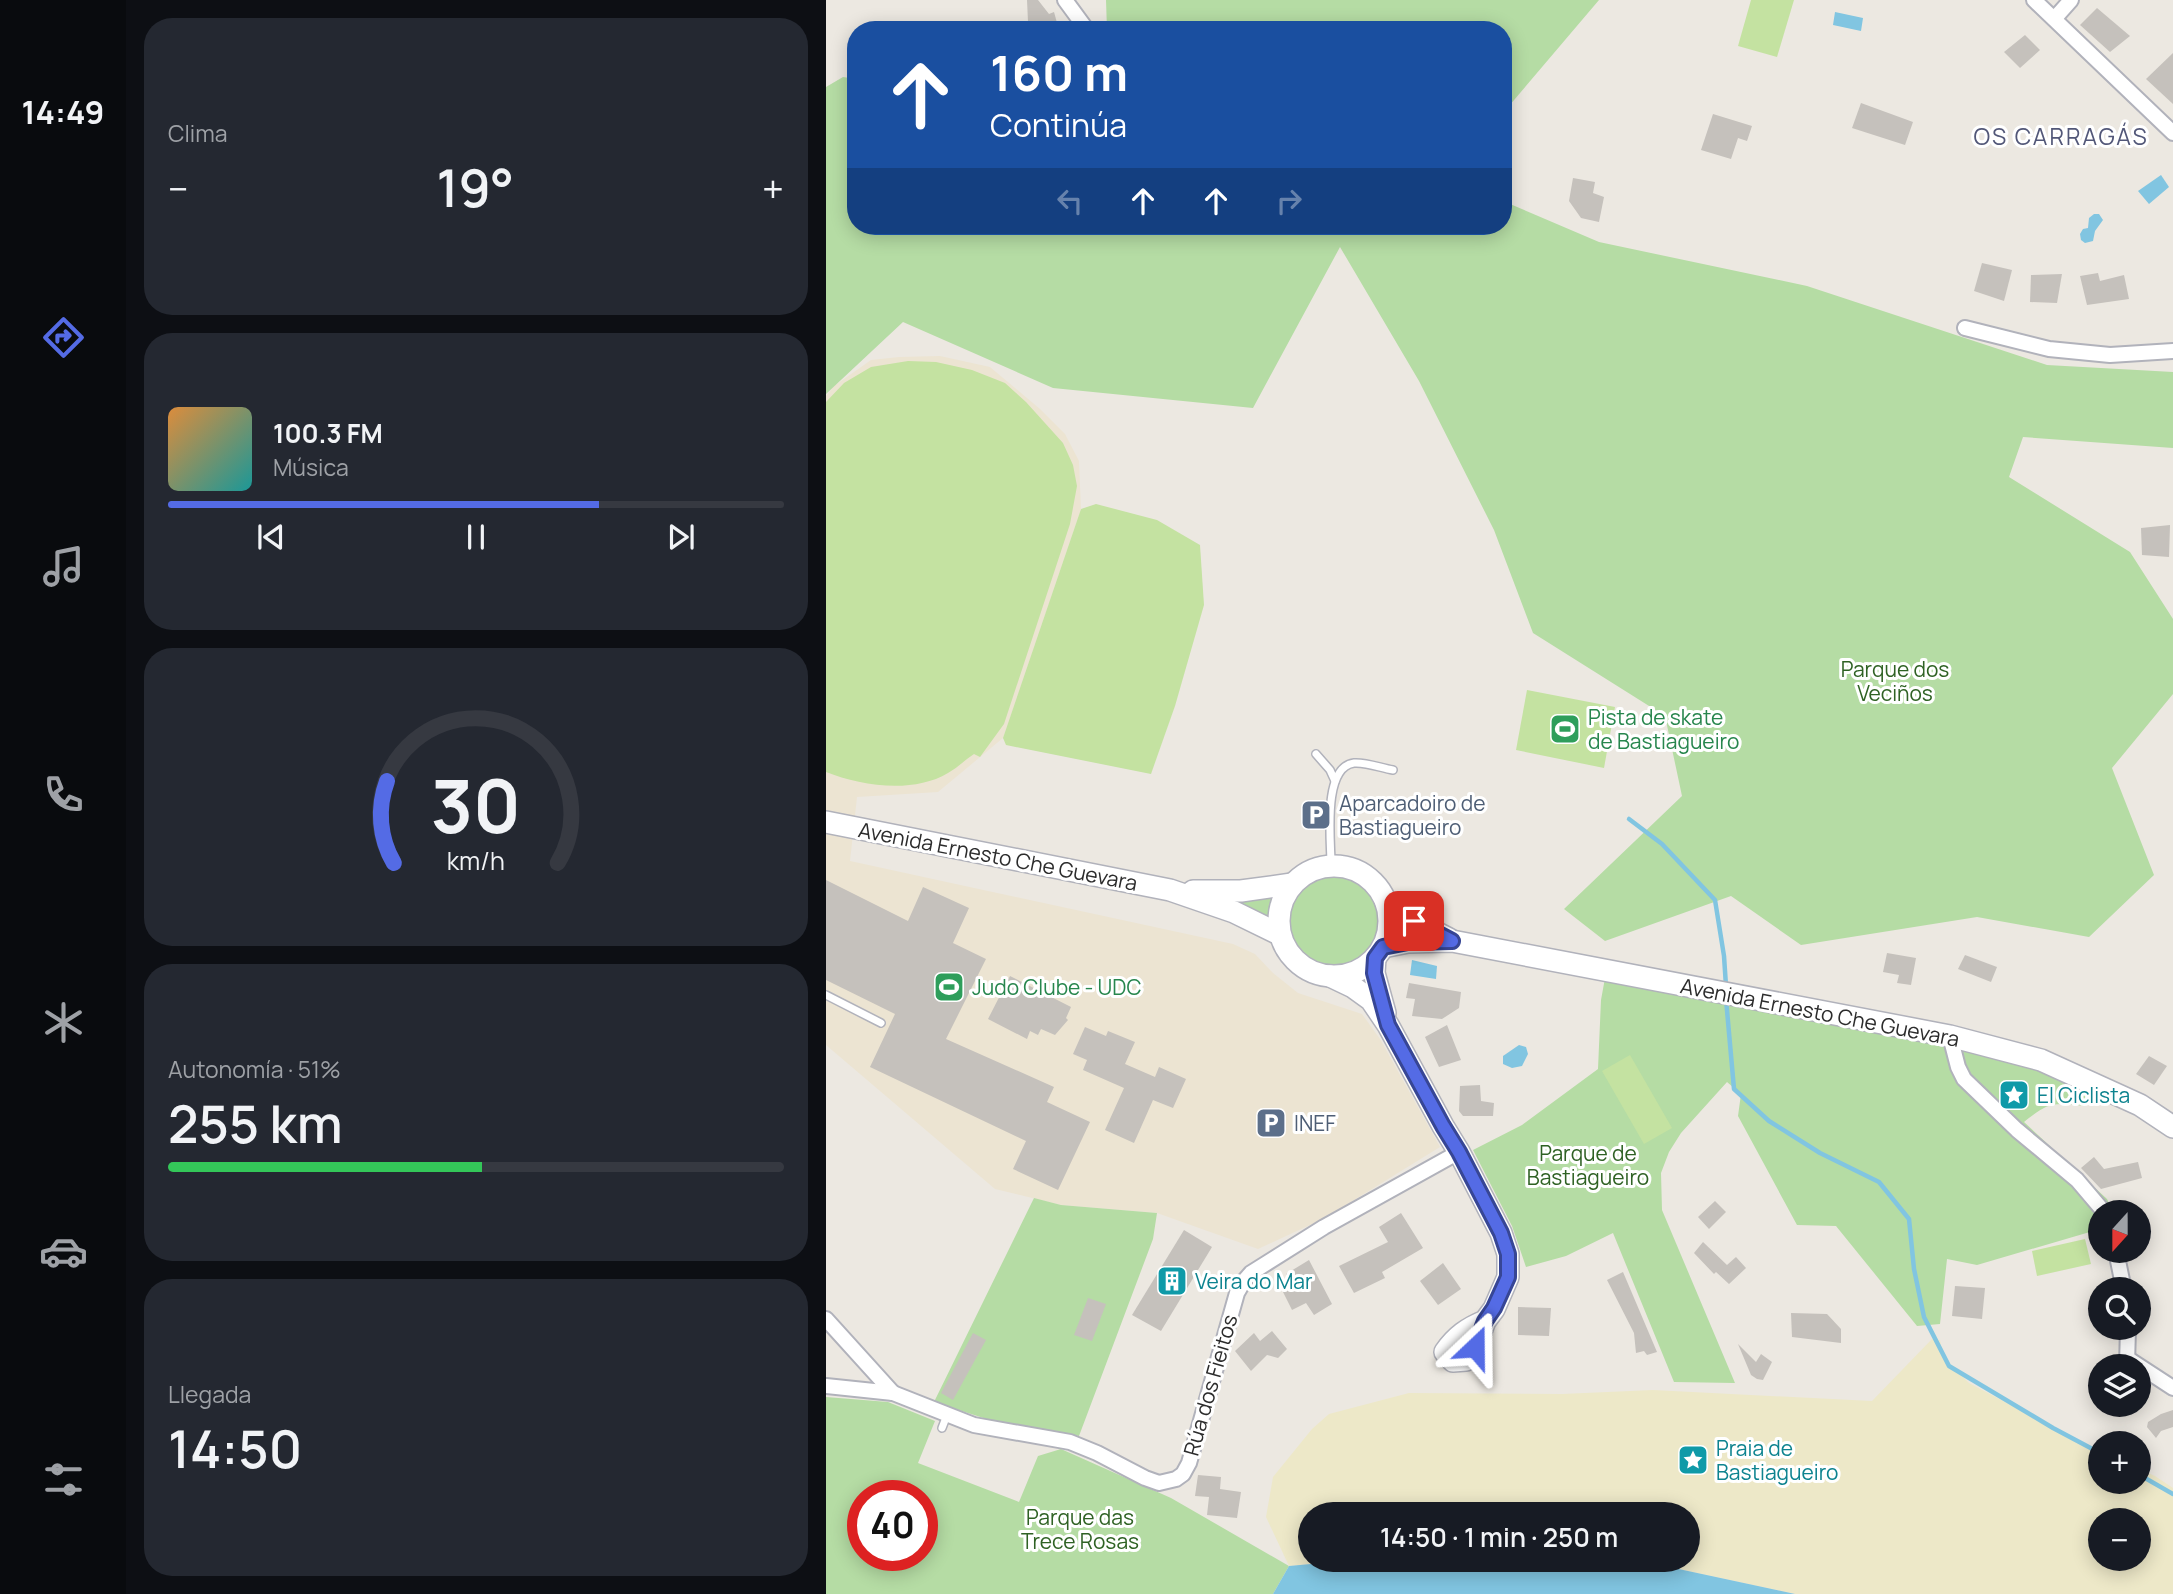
<!DOCTYPE html>
<html lang="es">
<meta charset="utf-8">
<style>
:root{--surface:#171b24;--page:#242831;--text:#f1f3f6;--muted:#9ea1a6;--line:#363941;--accent:#546be5}
body{margin:0;font-family:Manrope,sans-serif;background:var(--page);color:var(--text);height:100vh;display:flex;flex-direction:column;font-size:26px;white-space:nowrap}
*{box-sizing:border-box;margin:0}
p{font-size:23px;color:var(--muted)}
.icon{flex:none;width:38px;height:38px;fill:none;stroke:currentColor;stroke-width:2;stroke-linecap:round;stroke-linejoin:round}
.map{position:relative;flex:1;overflow:hidden}
.sheet{display:flex;flex-direction:column;gap:18px;padding:18px;background:#0d0f14;width:700px}
.sheet>*{flex:none}
.top-card{position:absolute;left:21px;top:21px;width:665px;height:214px;border-radius:28px;box-shadow:0 4px 18px #0003;background:#1a4fa0;color:#fff;overflow:hidden}
.needle{width:46px;rotate:201deg}
.fabs{position:absolute;left:1262px;top:1200px;display:grid;gap:14px}
.fabs a{display:grid;place-items:center;width:63px;height:63px;border-radius:50%;background:var(--surface);box-shadow:0 4px 18px #0003;font-size:35px}
.speed{position:absolute;left:21px;top:1480px;display:flex;gap:14px;font-size:35px;font-weight:700;text-align:center}
.speed>*{display:grid;place-content:center;width:91px;height:91px;border-radius:50%;background:var(--surface);box-shadow:0 4px 18px #0003;line-height:1}
.speed .limit{border:10px solid #d22;background:#fff;color:#111}
.pin{position:absolute;display:grid;place-items:center;width:60px;height:60px;color:#fff;margin:-30px;border-radius:14px;box-shadow:0 4px 10px #0006}
.me{position:absolute;width:77px;margin:-38px;rotate:23deg;stroke-linejoin:round;filter:drop-shadow(0 0 5px #0008)}
.turn{display:flex;align-items:center;gap:24px;height:147px;padding:0 28px;font-size:32px}
.turn .icon{width:91px;height:91px;stroke-width:2.5}
.turn b{display:block;font-size:49px;line-height:60px}
.lanes{display:flex;align-items:center;height:66px;padding:0 28px;background:#0003;justify-content:center;gap:35px;direction:ltr}
.lanes .off{opacity:.35}
.big{font-size:52px;font-weight:600;line-height:1.1}
.sheet .card{flex:1;display:flex;flex-direction:column;justify-content:center;gap:10px;min-width:0;padding:0 24px;border-radius:28px;background:var(--page)}
.sheet .dial{align-items:center;gap:0}
.dial svg{height:182px;overflow:visible;fill:none;stroke:var(--line);stroke-width:7;stroke-linecap:round;text-anchor:middle}
.dial text{fill:var(--text);stroke:none}
.song{display:flex;align-items:center;gap:21px}
.cover{width:84px;height:84px;border-radius:10px;background:linear-gradient(135deg,hsl(30 70% 55%),hsl(180 70% 35%))}
.played{height:7px;border-radius:4px;background:linear-gradient(90deg,var(--accent) 70%,var(--line) 70%)}
.keys{display:flex;justify-content:space-around;direction:ltr}
.heat{display:flex;justify-content:space-between;align-items:center;font-size:38px;direction:ltr}
.charge{height:10px;border-radius:5px;background:linear-gradient(90deg,#34c759 51%,var(--line) 0)}
.trip{position:absolute;left:472px;top:1502px;width:402px;height:70px;border-radius:35px;background:var(--surface);box-shadow:0 4px 18px #0003;font-weight:600;line-height:70px;text-align:center}
main{display:flex;flex:1;min-height:0}
.tabs{display:flex;flex-direction:column;width:126px;justify-content:space-around;align-items:center;background:#090b0e;color:var(--muted)}
.tabs .icon{width:49px;height:49px}
.tabs .selected{color:var(--accent)}
.tabs b{font-size:32px;color:var(--text)}
.map>svg:first-child{display:block}
</style>
<main>
<nav class="tabs">
<b>14:49</b>
<svg class="icon selected" aria-label="directions" viewBox="0 0 24 24"><path d="M12 3l9 9-9 9-9-9zM9 14v-3h6M13 9l2 2-2 2"/></svg>
<svg class="icon" aria-label="music" viewBox="0 0 24 24"><path d="M9 18V5l10-2v13"/><circle cx="6" cy="18" r="3"/><circle cx="16" cy="16" r="3"/></svg>
<svg class="icon" aria-label="phone" viewBox="0 0 24 24"><path d="M5 4h4l2 5-3 2q2 4 5 5l2-3 5 2v4C11 20 4 13 5 4z"/></svg>
<svg class="icon" aria-label="climate" viewBox="0 0 24 24"><path d="M12 3v18M4 7l16 10M4 17L20 7"/></svg>
<svg class="icon" aria-label="car" viewBox="0 0 24 24"><path d="M5 17H2v-5l4-1 3-4h7l3 4 3 1v5h-3M9 17h6M6 11h13"/><circle cx="7" cy="17" r="2"/><circle cx="17" cy="17" r="2"/></svg>
<svg class="icon" aria-label="filters" viewBox="0 0 24 24"><path d="M4 7h16M4 17h16"/><circle cx="9" cy="7" r="2"/><circle cx="15" cy="17" r="2"/></svg>
</nav>
<section class="sheet">
<div class="card"><p>Clima</p>
<div class="heat"><a>−</a><b class="big">19°</b><a>+</a></div>
</div>
<div class="card">
<div class="song"><i class="cover"></i><div><b>100.3 FM</b><p>Música</p></div></div>
<div class="played"></div>
<div class="keys"><svg class="icon" aria-label="previous" viewBox="0 0 24 24"><path d="M18 5L8 12l10 7zM5 5v14"/></svg><svg class="icon" aria-label="pause" viewBox="0 0 24 24"><path d="M8 5v14M16 5v14"/></svg><svg class="icon" aria-label="next" viewBox="0 0 24 24"><path d="M6 5l10 7-10 7zM19 5v14"/></svg></div>
</div>
<div class="card dial"><svg viewBox="0 0 100 80">
<path d="M14 69A42 42 0 1 1 86 69"/>
<path d="M14 69A42 42 0 0 1 11 33" stroke="#546be5"/>
<text x="50" y="56" font-size="32" font-weight="700">30</text>
<text x="50" y="72" font-size="11">km/h</text>
</svg></div>
<div class="card"><p>Autonomía · 51%</p><b class="big">255 km</b><div class="charge"></div></div>
<div class="card"><p>Llegada</p><b class="big">14:50</b></div>
</section>
<div class="map">
<svg width="1347" height="1594" viewBox="0 0 1347 1594">
<rect width="100%" height="100%" fill="#ece8e1"/>
<!-- education -->
<polygon fill="#ece4d2" points="114,356 164,367 214,409 239,434 253,461 255,509 177,738 112,792 31,797 24,861 407,944 429,954 447,973 472,993 536,1014 554,1039 614,1147 499,1218 432,1249 331,1213 235,1205 169,1189 0,1045 0,396 8,386 45,360 73,357"/>
<!-- green -->
<g fill="#b5dca4" fill-rule="evenodd">
<polygon points="280,0 773,0 677,113 677,30 281,30"/>
<polygon points="17,77 30,79 30,226 677,226 677,201 773,242 981,286 1221,365 1347,372 1347,448 1197,437 1183,477 1304,552 1347,619 1347,694 1286,768 1328,875 1263,937 1151,917 975,945 905,896 779,941 738,909 856,796 839,716 707,633 668,530 593,381 514,247 427,408 227,388 77,322 0,394 0,87"/>
<circle cx="508" cy="921" r="46"/>
<polygon points="448,896 441,918 410,900"/>
<path d="M779,978L1119,1045L1201,1066L1264,1091L1257,1106C1226,1102 1222,1103 1198,1122L1281,1199L1288,1213H1274V1229L1151,1265L1121,1259L1114,1324L1091,1326L1010,1226L971,1225L912,1116L915,1094L901,1082L855,1133L843,1152L835,1173L836,1210L909,1383L848,1382L787,1233L740,1256L700,1267L686,1226L647,1150L696,1125L772,1069L775,1000Z"/>
<polygon points="208,1198 235,1205 331,1213 327,1239 253,1436 176,1424 108,1402"/>
<path d="M0,1397L62,1402L109,1421L92,1463L193,1502L212,1456L235,1449L345,1498L463,1566L447,1594H0ZM37,1496H96V1556H37Z"/>
</g>
<!-- sand -->
<path fill="#ede8c8" fill-rule="evenodd" d="M1106,1339L1114,1340L1117,1357L1143,1383L1274,1452V1482H1312L1313,1469L1329,1476L1347,1488V1594H969L806,1559H863V1514H485V1559H539L463,1566L440,1517L447,1477L486,1429L503,1414L583,1393L736,1394L827,1390L1046,1401ZM1274,1521H1312V1559H1274Z"/>
<!-- pitch -->
<g fill="#c4e2a1">
<polygon points="925,0 968,0 951,57 912,46"/>
<path d="M82,361L110,362L146,370L179,383L200,402L237,443L247,465L251,486L244,524L178,724L154,757L148,754C139,760 131,768 122,773C87,794 35,786 0,772V402L18,383L45,367Z"/>
<polygon points="270,504 331,520 374,545 378,605 349,706 325,774 180,745 177,738 255,509"/>
<polygon points="701,690 789,707 778,768 690,750"/>
<polygon points="804,1055 846,1128 818,1144 776,1071"/>
<polygon points="1259,1239 1265,1264 1211,1276 1206,1251"/>
</g>
<!-- water -->
<g fill="#81c5e1">
<polygon points="1009,12 1037,18 1035,31 1007,25"/>
<polygon points="1335,175 1343,187 1323,204 1312,191"/>
<polygon points="1268,214 1273,214 1277,220 1269,231 1267,241 1259,243 1255,240 1254,234 1257,229 1262,228 1263,218"/>
<polygon points="586,960 611,966 610,979 584,975"/>
<polygon points="693,1045 700,1047 702,1054 696,1066 686,1068 677,1064 677,1056"/>
<polygon points="539,1559 806,1559 969,1594 447,1594 463,1566"/>
</g>
<g fill="none" stroke-linecap="round" stroke-linejoin="round">
<!-- stream -->
<g stroke="#81c5e1" stroke-width="4.5">
<polyline points="803,819 836,844 889,900 898,956 900,986"/>
<polyline points="900,999 908,1089 943,1121 994,1153 1053,1182 1083,1219 1088,1269 1098,1317 1123,1366 1227,1428 1274,1453"/>
<polyline points="1312,1474 1347,1494"/>
</g>
</g>
<!-- building -->
<g fill="#c5c1bc">
<polygon points="201,0 212,0 223,14 228,12 233,30 196,30 202,22"/>
<polygon points="1271,8 1304,36 1284,52 1254,25"/>
<polygon points="1199,35 1214,50 1194,68 1178,52"/>
<polygon points="1347,53 1347,104 1320,79"/>
<polygon points="1035,103 1087,122 1079,145 1026,128"/>
<polygon points="887,114 926,126 921,141 912,138 905,159 875,150"/>
<polygon points="747,178 769,182 767,193 778,197 773,222 755,218 743,201"/>
<polygon points="1156,263 1186,270 1178,301 1148,291"/>
<polygon points="1272,273 1274,281 1298,275 1303,299 1261,305 1254,276"/>
<polygon points="1236,274 1231,303 1204,302 1205,275"/>
<polygon points="1344,525 1343,557 1316,555 1315,528"/>
<polygon points="0,880 82,921 97,887 143,908 127,943 160,959 120,1039 228,1087 221,1102 264,1122 232,1190 187,1169 200,1141 44,1067 69,1014 0,980"/>
<polygon points="1061,953 1090,958 1085,985 1071,983 1073,975 1057,972"/>
<polygon points="1139,955 1171,967 1165,982 1132,969"/>
<polygon points="184,976 245,1007 240,1018 242,1020 229,1035 215,1029 212,1035 204,1031 201,1039 162,1019"/>
<polygon points="583,983 635,992 633,1008 616,1019 586,1016 589,999 580,998"/>
<polygon points="621,1025 635,1060 613,1067 599,1037"/>
<polygon points="259,1027 280,1036 282,1031 309,1042 299,1064 329,1077 333,1067 360,1079 347,1108 327,1100 308,1143 279,1130 298,1088 257,1070 261,1060 247,1054"/>
<polygon points="1323,1056 1341,1066 1328,1085 1310,1074"/>
<polygon points="654,1085 655,1101 668,1103 667,1116 637,1116 633,1111 634,1086"/>
<polygon points="1268,1157 1278,1169 1312,1162 1316,1178 1275,1189 1255,1168"/>
<polygon points="889,1201 900,1212 883,1229 872,1217"/>
<polygon points="575,1213 597,1248 556,1272 559,1278 528,1293 513,1266 562,1242 553,1227"/>
<polygon points="358,1230 386,1247 335,1331 306,1315"/>
<polygon points="877,1242 901,1265 910,1257 920,1268 903,1284 890,1272 888,1274 868,1253"/>
<polygon points="483,1260 506,1304 488,1315 480,1303 466,1310 457,1292 465,1286 460,1274"/>
<polygon points="617,1263 635,1289 612,1305 594,1281"/>
<polygon points="797,1272 831,1352 821,1355 818,1351 810,1353 808,1333 781,1280"/>
<polygon points="1129,1286 1159,1288 1156,1319 1126,1316"/>
<polygon points="262,1298 280,1304 266,1341 248,1335"/>
<polygon points="692,1307 725,1308 723,1336 692,1335"/>
<polygon points="965,1313 1001,1314 1015,1329 1015,1343 966,1337"/>
<polygon points="446,1331 461,1349 452,1358 441,1355 425,1371 409,1351 428,1333 434,1341"/>
<polygon points="147,1333 160,1340 127,1400 115,1393"/>
<polygon points="912,1344 930,1362 935,1354 946,1362 937,1380 931,1379 925,1375"/>
<polygon points="1347,1410 1347,1427 1335,1431 1330,1438 1321,1427 1322,1422 1335,1414"/>
<polygon points="372,1475 395,1477 394,1489 415,1492 411,1518 381,1515 383,1497 369,1496"/>
</g>
<g fill="none" stroke-linecap="round" stroke-linejoin="round">
<!-- lane casing -->
<g stroke="#b1b2bb" stroke-width="10">
<g id="lane">
<polyline points="490,754 504,770 509,781"/>
<path d="M505,864C505,841 496,767 528,763C540,762 555,768 567,770"/>
<polyline points="0,995 55,1023"/>
<polyline points="116,1428 121,1415"/>
</g>
</g>
<!-- street casing -->
<g stroke="#b1b2bb" stroke-width="18">
<g id="street">
<polyline points="239,0 261,30"/>
<polyline points="1208,0 1347,133"/>
<polyline points="1229,18 1245,0"/>
<polyline points="1139,328 1223,349 1284,355 1347,351"/>
<polyline points="1124,1036 1132,1067 1138,1079 1191,1130 1251,1180 1279,1213"/>
<polyline points="1290,1251 1298,1290"/>
<polyline points="0,1319 67,1393"/>
<polyline points="1301,1358 1347,1388"/>
<polyline points="1301,1365 1302,1328"/>
<polyline points="0,1386 67,1393 148,1425 244,1442 271,1453 319,1478 333,1483 350,1479 357,1474 363,1463 411,1293 418,1281 425,1273 498,1227 633,1152"/>
</g>
</g>
<!-- secondary casing -->
<g stroke="#b1b2bb" stroke-width="24">
<g id="secondary">
<polyline points="0,822 344,890 408,912 453,934"/>
<circle cx="508" cy="921" r="55"/>
<polyline points="367,891 415,891 466,884"/>
<polyline points="559,900 588,921 623,939"/>
<polyline points="557,947 582,942 626,941 1124,1036 1215,1060 1314,1105 1347,1127"/>
<polyline points="549,958 548,973 559,1013"/>
<path d="M504,976L527,987L545,1000L562,1025L617,1126L633,1152L675,1233L682,1254V1277L668,1309L659,1321L649,1347L640,1360L627,1361L619,1352C630,1336 642,1328 659,1321"/>
</g>
</g>
<!-- lane -->
<use href="#lane" stroke="#fff" stroke-width="7"/>
<!-- street -->
<use href="#street" stroke="#fff" stroke-width="14"/>
<!-- secondary -->
<use href="#secondary" stroke="#fff" stroke-width="21"/>
</g>
<g fill="none" stroke-linecap="round" stroke-linejoin="round">
<!-- route casing -->
<g stroke="#374695" stroke-width="18">
<polyline id="route" points="588,921 626,941 582,942 557,947 549,958 548,973 562,1025 617,1126 633,1152 675,1233 682,1254 682,1277 668,1308 659,1321 649,1347"/>
</g>
<!-- route -->
<use href="#route" stroke="#546be5" stroke-width="12"/>
</g>
<!-- icons -->
<defs>
<g id="stadium-square" transform="scale(1.575)"><rect x="-9" y="-9" width="18" height="18" rx="4" fill="#2e9e5b" stroke="#fff"/><path d="M0-5a6.5 5 0 1 0 0 10a6.5 5 0 1 0 0-10ZM-3.5-1.8h7v3.6h-7Z" fill="#fff"/></g>
<g id="parking-square" transform="scale(1.575)"><rect x="-9" y="-9" width="18" height="18" rx="4" fill="#5c6f8a" stroke="#fff"/><path d="M-3.5-5.5H1a3.5 3.5 0 0 1 0 7H-1V5.5H-3.5ZM-1-3.4V-.6H.8a1.4 1.4 0 0 0 0-2.8Z" fill="#fff"/></g>
<g id="sight-square" transform="scale(1.575)"><rect x="-9" y="-9" width="18" height="18" rx="4" fill="#0f9aa8" stroke="#fff"/><path d="M0-6L1.8-2.2L6-1.7L2.9 1.2L3.7 5.4L0 3.3L-3.7 5.4L-2.9 1.2L-6-1.7L-1.8-2.2Z" fill="#fff"/></g>
<g id="building-square" transform="scale(1.575)"><rect x="-9" y="-9" width="18" height="18" rx="4" fill="#0f9aa8" stroke="#fff"/><path d="M-4-6H4V6H1V3H-1V6H-4ZM-2.5-4.3h1.7v1.8h-1.7ZM.8-4.3h1.7v1.8H.8ZM-2.5-1h1.7V.8h-1.7ZM.8-1h1.7V.8H.8Z" fill="#fff"/></g>
</defs>
<g fill-rule="evenodd">
<use href="#stadium-square" x="739" y="729"/>
<use href="#parking-square" x="490" y="815"/>
<use href="#stadium-square" x="123" y="987"/>
<use href="#sight-square" x="1188" y="1095"/>
<use href="#parking-square" x="445" y="1123"/>
<use href="#building-square" x="346" y="1281"/>
<use href="#sight-square" x="867" y="1460"/>
</g>
<g text-anchor="middle" dominant-baseline="central" stroke-width="6" stroke-linejoin="round" paint-order="stroke">
<!-- park labels -->
<g font-size="21" fill="#2f6224" stroke="#fff">
<text x="1069" y="669">Parque dos<tspan x="1069" dy="24">Veciños</tspan></text>
<text x="762" y="1153">Parque de<tspan x="762" dy="24">Bastiagueiro</tspan></text>
<text x="254" y="1517">Parque das<tspan x="254" dy="24">Trece Rosas</tspan></text>
</g>
<!-- leisure labels -->
<g font-size="21" fill="#27864d" stroke="#fff" text-anchor="start">
<text x="762" y="717">Pista de skate<tspan x="762" dy="24">de Bastiagueiro</tspan></text>
<text x="146" y="987">Judo Clube - UDC</text>
</g>
<!-- service labels -->
<g font-size="21" fill="#4e5e75" stroke="#fff" text-anchor="start">
<text x="513" y="803">Aparcadoiro de<tspan x="513" dy="24">Bastiagueiro</tspan></text>
<text x="468" y="1123">INEF</text>
</g>
<!-- street labels -->
<g font-size="21" fill="#2c2c2c" stroke="#fff">
<text transform="translate(172 856) rotate(11)">Avenida Ernesto Che Guevara</text>
<text transform="translate(994 1012) rotate(11)">Avenida Ernesto Che Guevara</text>
<text transform="translate(384 1385) rotate(-74)">Rúa dos Fieitos</text>
</g>
<!-- culture labels -->
<g font-size="21" fill="#0d838f" stroke="#fff" text-anchor="start">
<text x="1211" y="1095">El Ciclista</text>
<text x="369" y="1281">Veira do Mar</text>
<text x="890" y="1448">Praia de<tspan x="890" dy="24">Bastiagueiro</tspan></text>
</g>
<!-- neighbourhood labels -->
<g font-size="23" letter-spacing="2" fill="#525778" stroke="#fff">
<text x="1235" y="136">OS CARRAGÁS</text>
</g>
</g>
</svg>
<div class="fabs">
<a><svg class="needle" viewBox="-14 -14 28 28"><path d="M0-13l5 13h-10z" fill="#e53935"/><path d="M0 13l5-13h-10z" fill="#9ea1a6"/></svg></a>
<a><svg class="icon" aria-label="search" viewBox="0 0 24 24"><circle cx="10" cy="10" r="6"/><path d="M15 15l6 6"/></svg></a>
<a><svg class="icon" aria-label="layers" viewBox="0 0 24 24"><path d="M12 4l9 5-9 5-9-5zM3 14l9 5 9-5"/></svg></a>
<a>+</a>
<a>−</a>
</div>
<div class="speed"><div class="limit">40</div></div>
<div class="pin" style="left:588px;top:921px;background:#d93025"><svg class="icon" aria-label="arrive" viewBox="0 0 24 24"><path d="M6 21V4h12l-3 4 3 4H6"/></svg></div>
<svg class="me" style="left:649px;top:1347px" viewBox="-20 -20 40 40"><path d="M0-17L14 15 0 8-14 15z" fill="#546be5" stroke="#fff" stroke-width="4"/></svg>
<div class="trip">14:50 · 1 min · 250 m</div>
<div class="top-card">
<div class="turn"><svg class="icon" aria-label="ahead" viewBox="0 0 24 24"><path d="M12 20V5M6 11l6-6 6 6"/></svg><div><b>160 m</b>Continúa</div></div>
<div class="lanes"><svg class="icon off" aria-label="left" viewBox="0 0 24 24"><path d="M17 20v-9H6M10 6l-5 5 5 5"/></svg><svg class="icon" aria-label="ahead" viewBox="0 0 24 24"><path d="M12 20V5M6 11l6-6 6 6"/></svg><svg class="icon" aria-label="ahead" viewBox="0 0 24 24"><path d="M12 20V5M6 11l6-6 6 6"/></svg><svg class="icon off" aria-label="right" viewBox="0 0 24 24"><path d="M7 20v-9h11M14 6l5 5-5 5"/></svg></div>
</div>
</div>
</main>
